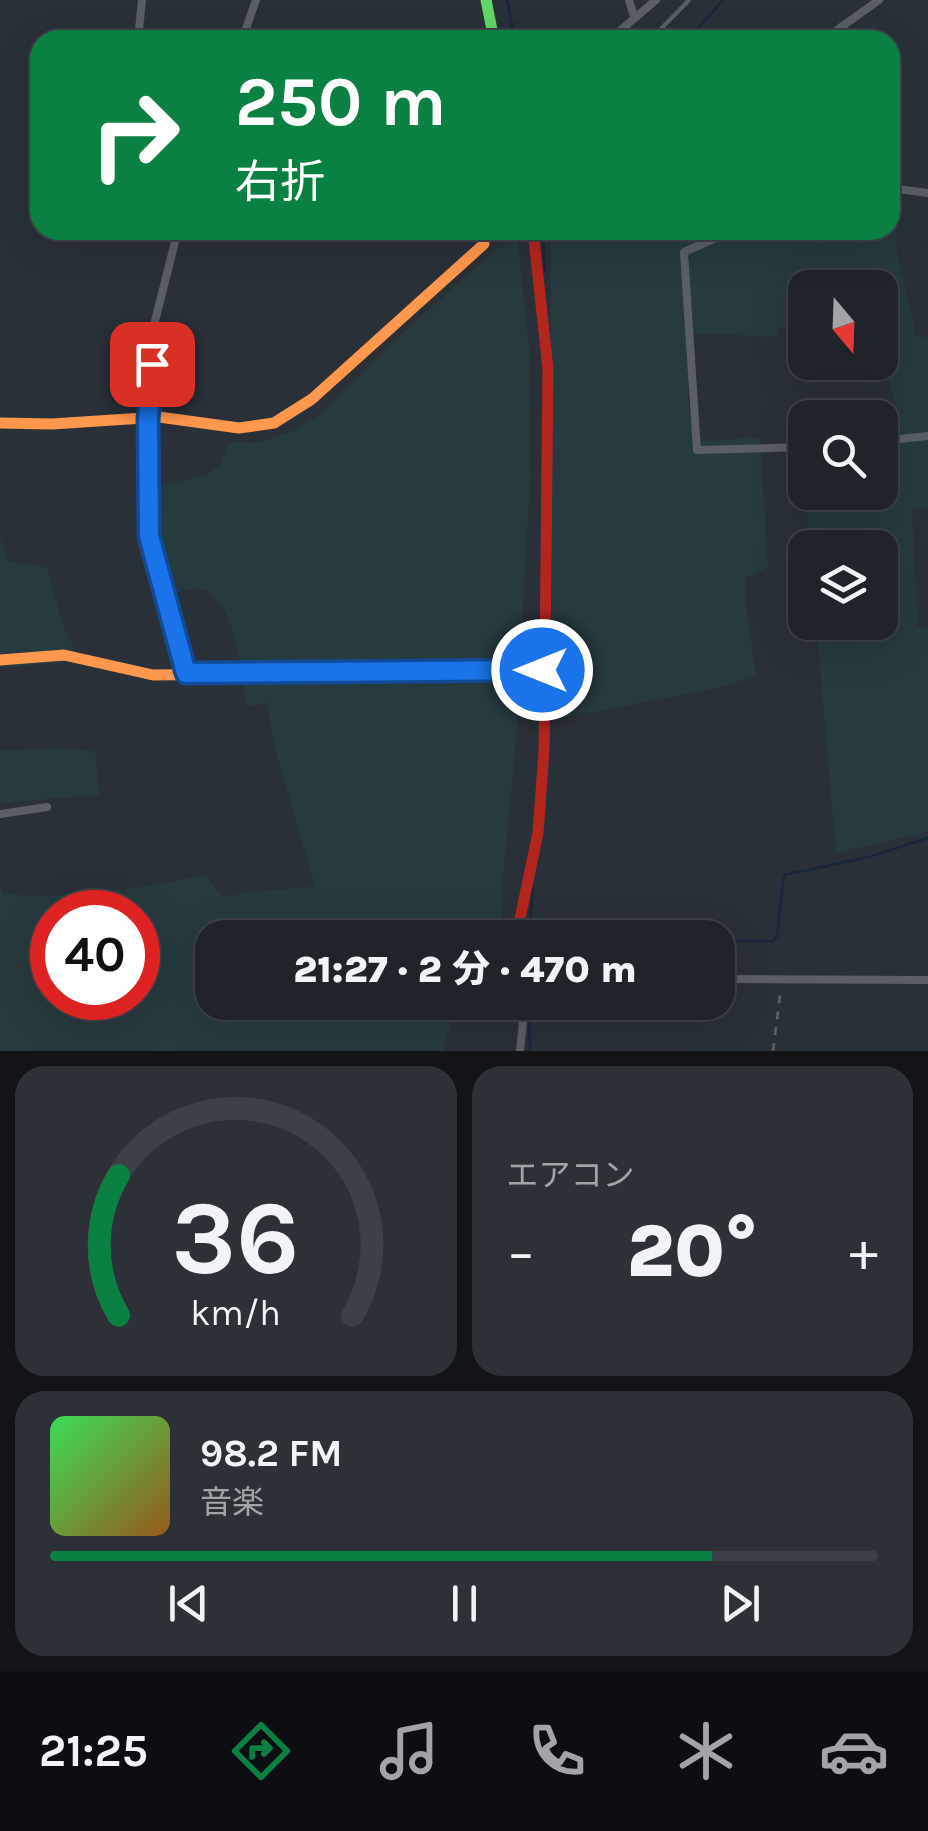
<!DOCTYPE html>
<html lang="ja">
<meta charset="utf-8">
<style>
:root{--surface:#20242a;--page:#2d3036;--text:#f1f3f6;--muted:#a2a4a8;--line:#3d4147;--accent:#0b8043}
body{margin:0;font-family:Karla,"Noto Sans JP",sans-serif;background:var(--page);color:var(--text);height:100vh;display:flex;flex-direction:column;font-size:38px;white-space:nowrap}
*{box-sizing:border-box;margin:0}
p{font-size:32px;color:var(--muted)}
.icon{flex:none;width:55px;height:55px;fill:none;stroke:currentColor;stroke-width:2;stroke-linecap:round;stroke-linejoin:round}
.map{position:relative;height:1051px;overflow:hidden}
.details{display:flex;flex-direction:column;gap:15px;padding:15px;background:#121417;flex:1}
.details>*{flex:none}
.guide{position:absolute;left:30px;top:30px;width:870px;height:210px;border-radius:30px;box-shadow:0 10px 40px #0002,0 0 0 2px var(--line);background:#0b8043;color:#fff;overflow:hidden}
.needle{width:65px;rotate:161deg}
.buttons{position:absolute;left:788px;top:270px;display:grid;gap:20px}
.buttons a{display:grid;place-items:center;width:110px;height:110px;border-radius:20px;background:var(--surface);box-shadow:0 10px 40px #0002,0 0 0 2px var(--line);font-size:50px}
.speed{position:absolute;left:30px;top:890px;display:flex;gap:20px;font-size:50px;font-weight:700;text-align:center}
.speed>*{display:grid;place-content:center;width:130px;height:130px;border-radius:50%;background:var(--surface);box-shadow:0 10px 40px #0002,0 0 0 2px var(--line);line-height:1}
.speed .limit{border:15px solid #d22;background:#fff;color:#111}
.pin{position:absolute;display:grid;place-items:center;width:85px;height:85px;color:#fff;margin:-42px;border-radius:20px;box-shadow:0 5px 15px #0006}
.me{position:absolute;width:110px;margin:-55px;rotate:270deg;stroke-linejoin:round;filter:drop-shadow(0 0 8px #0008)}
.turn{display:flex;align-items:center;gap:35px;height:210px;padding:0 40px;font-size:45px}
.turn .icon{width:130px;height:130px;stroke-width:2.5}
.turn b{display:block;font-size:70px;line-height:85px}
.big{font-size:75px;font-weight:800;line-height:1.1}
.details .widget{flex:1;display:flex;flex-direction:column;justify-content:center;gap:15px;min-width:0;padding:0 35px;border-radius:30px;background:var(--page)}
.details .dial{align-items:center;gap:0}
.dial svg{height:260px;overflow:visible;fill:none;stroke:var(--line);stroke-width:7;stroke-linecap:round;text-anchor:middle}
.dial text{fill:var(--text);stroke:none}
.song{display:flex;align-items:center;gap:30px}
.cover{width:120px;height:120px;border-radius:15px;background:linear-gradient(135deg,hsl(130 70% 55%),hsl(30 70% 35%))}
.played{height:10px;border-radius:5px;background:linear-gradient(90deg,var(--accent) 80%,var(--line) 80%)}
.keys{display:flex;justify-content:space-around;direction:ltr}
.heat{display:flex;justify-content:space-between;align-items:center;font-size:55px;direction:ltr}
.details .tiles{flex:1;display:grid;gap:15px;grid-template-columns:1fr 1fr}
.widget:last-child{grid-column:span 2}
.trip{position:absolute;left:195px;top:920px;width:540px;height:100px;border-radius:30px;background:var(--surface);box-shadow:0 10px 40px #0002,0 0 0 2px var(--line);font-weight:800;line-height:100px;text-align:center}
.tab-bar{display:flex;height:160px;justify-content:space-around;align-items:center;background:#0d0e11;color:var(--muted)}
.tab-bar .icon{width:70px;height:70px}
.tab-bar .on{color:var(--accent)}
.tab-bar b{font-size:45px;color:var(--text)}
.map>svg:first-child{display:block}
</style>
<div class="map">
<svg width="928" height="1051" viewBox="0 0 928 1051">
<rect width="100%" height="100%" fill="#2a3038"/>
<!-- green -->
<g fill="#273a3e" fill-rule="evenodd">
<polygon points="890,192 894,194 897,251 916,335 928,338 928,508 912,509 918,628 928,629 928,832 836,853 816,623 880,622 880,548 810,547 806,493 880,492 880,424 898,421 880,336 880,288 805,288 805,327 778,328 779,337 689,333 688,400 693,442 760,437 768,567 745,578 745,599 756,676 727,686 548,721 551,242 649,230 739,230 740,233 747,230 890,230"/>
<path d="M518,241L529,347L530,481L516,741L503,878L502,937L212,938V1002L456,1003L443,1051H0V885L2,893C69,903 139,886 206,876L222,896L315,886L274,746L267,703L247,706C241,678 236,592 198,589C184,588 174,596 160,591L143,524L142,489L204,476L219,466L229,442L258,443L294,430L322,413L393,342L498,248ZM52,912H138V998H52Z"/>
<polygon points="0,538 9,562 47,567 62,622 79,661 0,668"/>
<polygon points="53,749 95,751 99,795 0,803 0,751"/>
</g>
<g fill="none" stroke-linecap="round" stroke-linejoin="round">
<!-- stream -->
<g stroke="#19273c" stroke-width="2.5">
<polyline points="507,0 515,40"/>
<polyline points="688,40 723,0"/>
<polyline points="543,230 545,272"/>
<polyline points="550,717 550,580"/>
<polyline points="531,934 613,932 620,938"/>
<polyline points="529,938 533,889"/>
<polyline points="718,941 773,941 777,936 784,875 869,857 928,838"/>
<polyline points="529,1002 530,1051"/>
</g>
<!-- path -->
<g stroke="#5c6268" stroke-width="2.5" stroke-dasharray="8 8" stroke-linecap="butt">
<polyline points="322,40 342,40"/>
<polyline points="462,40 482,37"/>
<polyline points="773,1051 781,988"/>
</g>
<!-- lane -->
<polyline stroke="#5a5e66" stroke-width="4" points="650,40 689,0"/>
<!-- street -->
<g stroke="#5a5e66" stroke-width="8">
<polyline points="629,0 634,17"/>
<polyline points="138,40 142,0"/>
<polyline points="242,40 256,0"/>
<polyline points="609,40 656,0"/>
<polyline points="823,40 879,0"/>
<polyline points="890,188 928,193"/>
<polyline points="178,230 154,325 148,420 149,536 186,673"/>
<polyline points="734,230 684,252 697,450 805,447"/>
<polyline points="880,441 928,436"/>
<polyline points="0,814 47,807"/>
<polyline points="718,979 928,980"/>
<polyline points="520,1051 525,1002"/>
</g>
<!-- fast -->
<g stroke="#63d668" stroke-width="11">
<polyline points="486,0 494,40"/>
<polyline points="404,672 543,670"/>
</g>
<!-- slow -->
<g stroke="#ff974d" stroke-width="11">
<polyline points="0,423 52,424 159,417 239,428 274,423 312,399 484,244"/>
<polyline points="0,660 64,655 153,675 404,672"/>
</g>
<!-- jam -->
<polyline stroke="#b3261e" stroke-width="11" points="520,936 518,928 538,833 544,751 548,369 533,230"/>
</g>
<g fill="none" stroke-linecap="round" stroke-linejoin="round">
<!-- route casing -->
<g stroke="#114b97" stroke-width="25">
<polyline id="route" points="152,364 148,420 149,536 186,673 542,670"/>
</g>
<!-- route -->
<use href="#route" stroke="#1a73e8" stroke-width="18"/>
</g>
</svg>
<div class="buttons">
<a><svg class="needle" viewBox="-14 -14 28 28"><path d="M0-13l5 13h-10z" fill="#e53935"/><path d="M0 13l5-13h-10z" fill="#a2a4a8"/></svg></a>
<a><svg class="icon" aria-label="search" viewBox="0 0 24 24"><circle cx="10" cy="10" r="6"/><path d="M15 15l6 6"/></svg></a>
<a><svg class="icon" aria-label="layers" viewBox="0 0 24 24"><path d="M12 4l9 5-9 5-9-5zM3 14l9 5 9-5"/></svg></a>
</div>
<div class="speed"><div class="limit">40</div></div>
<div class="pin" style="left:152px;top:364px;background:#d93025"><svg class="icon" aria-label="arrive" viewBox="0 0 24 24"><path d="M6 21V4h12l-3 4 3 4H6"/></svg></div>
<svg class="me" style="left:542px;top:670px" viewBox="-20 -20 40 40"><circle r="17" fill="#1a73e8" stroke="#fff" stroke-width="3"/><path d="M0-11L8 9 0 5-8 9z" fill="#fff"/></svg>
<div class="trip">21:27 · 2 分 · 470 m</div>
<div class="guide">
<div class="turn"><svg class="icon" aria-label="right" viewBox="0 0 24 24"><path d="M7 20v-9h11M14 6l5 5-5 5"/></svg><div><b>250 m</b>右折</div></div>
</div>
</div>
<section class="details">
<div class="tiles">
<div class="widget dial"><svg viewBox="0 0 100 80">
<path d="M14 69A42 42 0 1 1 86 69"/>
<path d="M14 69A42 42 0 0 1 14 26" stroke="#0b8043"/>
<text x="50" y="56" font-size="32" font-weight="700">36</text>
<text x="50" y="72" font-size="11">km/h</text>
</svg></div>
<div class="widget"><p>エアコン</p>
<div class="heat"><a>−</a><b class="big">20°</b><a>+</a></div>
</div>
<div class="widget">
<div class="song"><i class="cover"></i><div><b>98.2 FM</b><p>音楽</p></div></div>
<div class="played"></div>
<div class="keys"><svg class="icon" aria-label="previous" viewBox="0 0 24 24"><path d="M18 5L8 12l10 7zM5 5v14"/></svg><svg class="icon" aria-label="pause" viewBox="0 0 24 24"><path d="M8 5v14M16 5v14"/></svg><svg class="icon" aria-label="next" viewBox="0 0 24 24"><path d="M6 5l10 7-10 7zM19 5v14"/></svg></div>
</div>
</div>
</section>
<nav class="tab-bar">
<b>21:25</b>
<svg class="icon on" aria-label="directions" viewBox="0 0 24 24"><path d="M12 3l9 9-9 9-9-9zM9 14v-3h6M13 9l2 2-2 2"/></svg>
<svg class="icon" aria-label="music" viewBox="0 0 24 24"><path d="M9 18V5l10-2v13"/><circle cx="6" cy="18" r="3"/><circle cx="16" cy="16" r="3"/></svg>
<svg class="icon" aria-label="phone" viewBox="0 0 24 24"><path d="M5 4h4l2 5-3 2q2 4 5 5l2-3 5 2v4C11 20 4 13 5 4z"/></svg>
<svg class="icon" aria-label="climate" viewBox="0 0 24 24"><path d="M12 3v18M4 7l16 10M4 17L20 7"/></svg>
<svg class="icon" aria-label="car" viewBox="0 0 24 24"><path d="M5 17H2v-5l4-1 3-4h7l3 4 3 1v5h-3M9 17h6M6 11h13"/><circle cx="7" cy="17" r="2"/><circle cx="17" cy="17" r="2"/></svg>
</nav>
